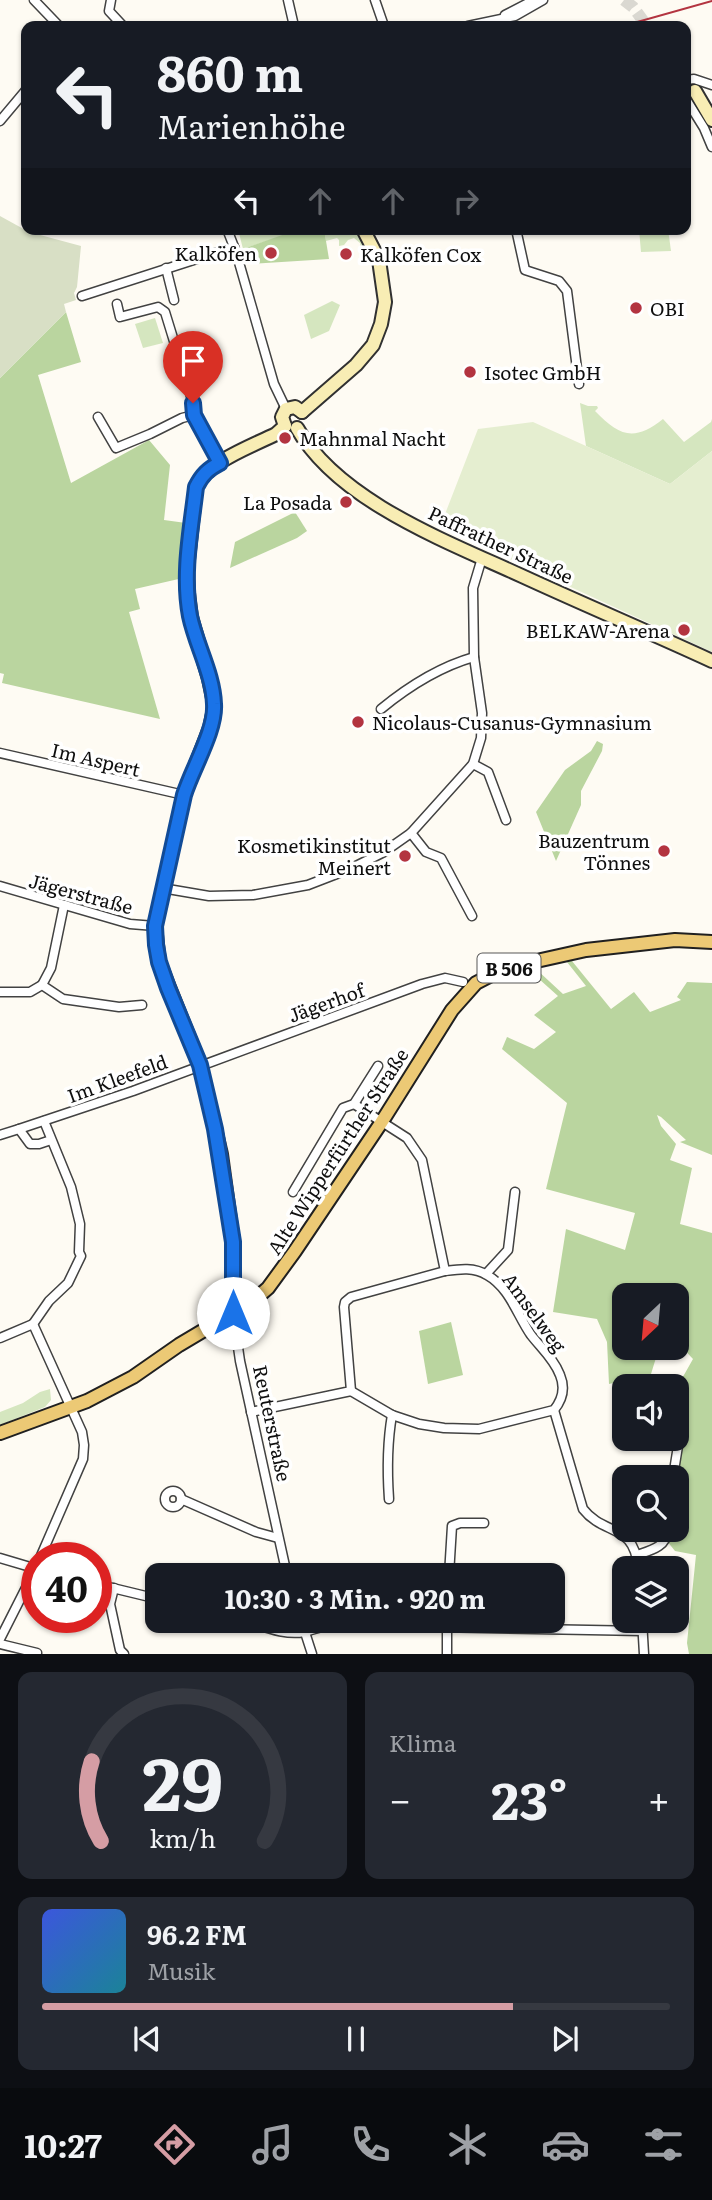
<!DOCTYPE html>
<html lang="de">
<meta charset="utf-8">
<style>
:root{--surface:#171b24;--page:#242831;--text:#f1f3f6;--muted:#9ea1a6;--line:#363941;--accent:#d59da4}
body{margin:0;font-family:Literata,serif;background:var(--page);color:var(--text);height:100vh;display:flex;flex-direction:column;font-size:26px;white-space:nowrap}
*{box-sizing:border-box;margin:0}
p{font-size:23px;color:var(--muted)}
.icon{flex:none;width:38px;height:38px;fill:none;stroke:currentColor;stroke-width:2;stroke-linecap:round;stroke-linejoin:round}
.map{position:relative;height:1654px;overflow:hidden}
.panel{display:flex;flex-direction:column;gap:18px;padding:18px;background:#0d0f14;flex:1}
.panel>*{flex:none}
.banner{position:absolute;left:21px;top:21px;width:670px;height:214px;border-radius:14px;box-shadow:0 2px 5px #0004;background:#171b24;color:var(--text);overflow:hidden}
.needle{width:46px;rotate:206deg}
.tools{position:absolute;left:612px;top:1283px;display:grid;gap:14px}
.tools a{display:grid;place-items:center;width:77px;height:77px;border-radius:14px;background:var(--surface);box-shadow:0 2px 5px #0004;font-size:35px}
.speed{position:absolute;left:21px;top:1542px;display:flex;gap:14px;font-size:35px;font-weight:700;text-align:center}
.speed>*{display:grid;place-content:center;width:91px;height:91px;border-radius:50%;background:var(--surface);box-shadow:0 2px 5px #0004;line-height:1}
.speed .limit{border:10px solid #d22;background:#fff;color:#111}
.pin{position:absolute;display:grid;place-items:center;width:60px;height:60px;color:#fff;margin:-72px -30px;border-radius:50% 50% 50% 0;rotate:-45deg;box-shadow:0 0 7px #0007}
.pin .icon{rotate:45deg}
.me{position:absolute;width:77px;margin:-38px;rotate:0deg;stroke-linejoin:round;filter:drop-shadow(0 0 5px #0008)}
.turn{display:flex;align-items:center;gap:24px;height:147px;padding:0 21px;font-size:32px}
.turn .icon{width:91px;height:91px;stroke-width:2.5}
.turn b{display:block;font-size:49px;line-height:60px}
.lanes{display:flex;align-items:center;height:66px;padding:0 21px;background:#0003;justify-content:center;gap:35px;direction:ltr}
.lanes .off{opacity:.35}
.big{font-size:52px;font-weight:700;line-height:1.1}
.panel .widget{flex:1;display:flex;flex-direction:column;justify-content:center;gap:10px;min-width:0;padding:0 24px;border-radius:14px;background:var(--page)}
.panel .dial{align-items:center;gap:0}
.dial svg{height:182px;overflow:visible;fill:none;stroke:var(--line);stroke-width:7;stroke-linecap:round;text-anchor:middle}
.dial text{fill:var(--text);stroke:none}
.song{display:flex;align-items:center;gap:21px}
.cover{width:84px;height:84px;border-radius:10px;background:linear-gradient(135deg,hsl(230 70% 55%),hsl(190 70% 35%))}
.played{height:7px;border-radius:4px;background:linear-gradient(90deg,var(--accent) 75%,var(--line) 75%)}
.keys{display:flex;justify-content:space-around;direction:ltr}
.heat{display:flex;justify-content:space-between;align-items:center;font-size:38px;direction:ltr}
.panel .tiles{flex:1;display:grid;gap:18px;grid-template-columns:1fr 1fr}
.widget:last-child{grid-column:span 2}
.trip{position:absolute;left:145px;top:1563px;width:420px;height:70px;border-radius:14px;background:var(--surface);box-shadow:0 2px 5px #0004;font-weight:700;line-height:70px;text-align:center}
.menu{display:flex;height:112px;justify-content:space-around;align-items:center;background:#090b0e;color:var(--muted)}
.menu .icon{width:49px;height:49px}
.menu .selected{color:var(--accent)}
.menu b{font-size:32px;color:var(--text)}
.map>svg:first-child{display:block}
</style>
<div class="map">
<svg width="712" height="1654" viewBox="0 0 712 1654">
<rect width="100%" height="100%" fill="#fefbf3"/>
<!-- green -->
<g fill="#d5e6bf">
<polygon points="238,229 299,229 299,230 243,249"/>
<polygon points="324,229 354,229 368,250 361,248 360,243 354,238 348,240 344,245 339,246 339,240 337,238 326,241"/>
<polygon points="639,229 668,229 671,251 641,252"/>
<polygon points="332,301 340,305 329,331 311,339 304,315"/>
<polygon points="155,318 163,343 143,348 135,324"/>
<path d="M580,403L588,406H597L598,408L595,411C619,436 634,442 663,419L684,442L711,422L712,419V451L670,484L586,446Z"/>
<polygon points="50,1389 51,1400 45,1407 0,1425 0,1412 23,1403 40,1392"/>
</g>
<!-- forest -->
<g fill="#bad59f">
<polygon points="299,229 324,229 329,259 248,264 243,249"/>
<polygon points="66,312 81,362 38,375 71,483 149,440 170,465 164,520 186,523 183,546 183,578 135,589 140,609 129,612 160,719 2,683 4,674 0,673 0,378"/>
<polygon points="295,512 307,531 297,538 230,568 235,542"/>
<polygon points="597,741 603,744 602,751 581,791 581,805 556,861 536,812 565,770 591,751"/>
<path d="M572,961L611,1009L634,992L650,1012L681,1000L677,997L687,982L712,983V1155L680,1142L686,1140L661,1117L657,1115L661,1126L676,1144L670,1160L692,1168L680,1224L712,1233V1654H689L687,1643L696,1555L675,1551L667,1541L669,1530H677V1477H675L687,1416L678,1412C676,1403 680,1393 684,1384L680,1382L693,1359L677,1342V1295H625V1348H659L651,1374L609,1384L607,1342L597,1319L553,1312L566,1229L625,1250L635,1213L546,1189L567,1103L502,1049L507,1037L534,1049L556,1032L534,1015L558,996L529,970L536,969L563,994L586,986L567,962Z"/>
<polygon points="451,1322 463,1375 428,1384 419,1331"/>
</g>
<!-- cemetery -->
<polygon fill="#d8dfc5" points="0,216 29,232 81,246 77,287 74,293 76,300 64,304 66,312 0,378"/>
<!-- pitch -->
<polygon fill="#e5eed0" points="533,422 670,484 712,451 712,652 440,527 478,429"/>
<g fill="none" stroke-linecap="round" stroke-linejoin="round">
<!-- secondary-tunnel -->
<polyline stroke="#dad8d1" stroke-width="12" stroke-dasharray="12 6" stroke-linecap="butt" points="624,0 633,7 647,26"/>
<!-- street casing -->
<g stroke="#424242" stroke-width="11">
<g id="street">
<polyline points="34,0 59,26"/>
<polyline points="111,0 109,11 123,26"/>
<polyline points="288,0 294,26"/>
<polyline points="375,0 384,26"/>
<polyline points="505,15 534,0"/>
<polyline points="468,26 515,16 543,0"/>
<polyline points="686,80 694,79 712,85"/>
<polyline points="686,99 704,128 712,147"/>
<polyline points="0,121 26,90"/>
<polyline points="227,229 236,252 274,384 286,409"/>
<polyline points="516,229 525,270 559,281 567,291 579,384"/>
<polyline points="166,268 174,300"/>
<polyline points="82,296 234,247"/>
<polyline points="117,304 120,317 158,307 165,312 193,403 194,415"/>
<polyline points="98,417 116,448 150,434 182,418 194,415 220,462"/>
<path d="M381,709C409,686 439,667 474,657"/>
<polyline points="0,753 184,795"/>
<polyline points="473,764 488,772 506,820"/>
<polyline points="411,833 426,852 441,858 472,916"/>
<polyline points="0,886 130,924 155,926"/>
<polyline points="162,888 209,896 253,895 308,885 352,868 384,852 411,833 473,764 481,738 482,713 474,657 473,588 482,558"/>
<polyline points="42,985 51,968 64,905"/>
<polyline points="0,992 30,992 42,985 63,999 119,1007 142,1005"/>
<polyline points="19,1129 133,1091 422,984 445,978 463,982"/>
<polyline points="0,1135 19,1129 30,1144 39,1144 51,1140"/>
<polyline points="293,1192 343,1108 354,1104 378,1066"/>
<polyline points="486,1274 508,1250 515,1192"/>
<polyline points="233,1313 240,1361 287,1575"/>
<polyline points="33,1324 49,1301 68,1283 81,1256 79,1252 80,1224 71,1187 44,1121"/>
<polyline points="0,1338 33,1324 82,1432 84,1445 83,1459 40,1558"/>
<path d="M351,1391L392,1415L419,1424L444,1428L479,1429L554,1410C563,1399 565,1387 560,1375C554,1359 541,1348 531,1335C517,1315 510,1288 487,1275C474,1267 460,1269 445,1271"/>
<path d="M554,1410L583,1509C604,1536 635,1523 638,1568"/>
<polyline points="251,1412 351,1391 344,1307 345,1302 351,1297 445,1271 422,1160 407,1138 354,1104"/>
<polyline points="673,1477 682,1421"/>
<circle cx="173" cy="1499" r="8"/>
<polyline points="181,1499 256,1532 278,1538"/>
<path d="M389,1499C387,1470 387,1444 392,1415"/>
<path d="M637,1555C652,1550 666,1547 668,1530"/>
<polyline points="0,1558 37,1569"/>
<polyline points="449,1575 452,1526 460,1523 484,1523"/>
<polyline points="96,1584 158,1599"/>
<polyline points="114,1588 110,1604 120,1650 124,1654"/>
<path d="M241,1620C260,1625 284,1636 304,1632C314,1630 321,1626 332,1625L643,1631"/>
<polyline points="301,1620 312,1654"/>
<polyline points="642,1620 644,1654"/>
<polyline points="0,1639 37,1566"/>
<polyline points="0,1644 37,1653"/>
<polyline points="447,1654 447,1620"/>
</g>
</g>
<!-- secondary casing -->
<g stroke="#313131" stroke-width="16">
<g id="secondary">
<polyline points="695,91 712,120"/>
<polyline points="302,412 356,365 373,345 381,324 385,302 379,260 363,229"/>
<polyline points="285,426 282,417 286,409 295,407 302,412"/>
<path d="M297,428C338,501 448,542 522,576C585,605 649,632 712,661"/>
<path d="M233,1313V1242L221,1154L200,1065L159,962L155,926L184,795L210,728L213,714L214,703L209,679L191,617L188,593L187,569L196,487C209,461 250,447 276,434L285,426"/>
</g>
</g>
<!-- primary casing -->
<g stroke="#202020" stroke-width="16">
<polyline id="primary" points="0,1433 87,1401 133,1377 179,1345 253,1301 268,1288 295,1251 381,1123 452,1010 476,983 501,970 523,964 586,950 675,940 712,942"/>
</g>
<!-- street -->
<use href="#street" stroke="#fff" stroke-width="8"/>
<!-- secondary -->
<use href="#secondary" stroke="#f8edb4" stroke-width="12"/>
<!-- primary -->
<use href="#primary" stroke="#ecc975" stroke-width="12"/>
<!-- rail -->
<polyline stroke="#b33440" stroke-width="2" points="623,26 712,1"/>
</g>
<g fill="none" stroke-linecap="round" stroke-linejoin="round">
<!-- route casing -->
<g stroke="#114b97" stroke-width="18">
<path id="route" d="M193,403L194,415L220,463C208,469 202,475 196,487C191,530 182,574 190,616C196,645 213,674 214,704C216,730 192,769 184,795L155,926L156,945L159,962L168,988L200,1065L215,1129L233,1242V1313"/>
</g>
<!-- route -->
<use href="#route" stroke="#1a73e8" stroke-width="12"/>
</g>
<!-- markers -->
<g fill="#b33440" stroke="#fff" stroke-width="2.5">
<circle cx="271" cy="253" r="7"/>
<circle cx="346" cy="254" r="7"/>
<circle cx="636" cy="308" r="7"/>
<circle cx="470" cy="372" r="7"/>
<circle cx="285" cy="438" r="7"/>
<circle cx="346" cy="502" r="7"/>
<circle cx="684" cy="630" r="7"/>
<circle cx="358" cy="722" r="7"/>
<circle cx="664" cy="851" r="7"/>
<circle cx="405" cy="856" r="7"/>
</g>
<g text-anchor="middle" dominant-baseline="central" stroke-width="7" stroke-linejoin="round" paint-order="stroke">
<!-- shield labels -->
<rect fill="#fff" stroke="#575757" stroke-width="2" x="477.5" y="953.5" width="63" height="29" rx="5"/>
<g font-size="18" font-weight="bold" fill="#0f0f0f">
<text x="509" y="968">B 506</text>
</g>
<!-- poi labels -->
<g font-size="19" fill="#0f0f0f" stroke="#fff" text-anchor="end">
<text x="257" y="253">Kalköfen</text>
<text x="360" y="254" text-anchor="start">Kalköfen Cox</text>
<text x="650" y="308" text-anchor="start">OBI</text>
<text x="484" y="372" text-anchor="start">Isotec GmbH</text>
<text x="299" y="438" text-anchor="start">Mahnmal Nacht</text>
<text x="332" y="502">La Posada</text>
<text x="670" y="630">BELKAW-Arena</text>
<text x="372" y="722" text-anchor="start">Nicolaus-Cusanus-Gymnasium</text>
<text x="650" y="840">Bauzentrum<tspan x="650" dy="22">Tönnes</tspan></text>
<text x="391" y="845">Kosmetikinstitut<tspan x="391" dy="22">Meinert</tspan></text>
</g>
<!-- street labels -->
<g font-size="19" fill="#0f0f0f" stroke="#fff">
<text transform="translate(501 544) rotate(25)">Paffrather Straße</text>
<text transform="translate(96 759) rotate(13)">Im Aspert</text>
<text transform="translate(81 893) rotate(15)">Jägerstraße</text>
<text transform="translate(326 1002) rotate(-20)">Jägerhof</text>
<text transform="translate(117 1078) rotate(-20)">Im Kleefeld</text>
<text transform="translate(337 1151) rotate(-57)">Alte Wipperfürther Straße</text>
<text transform="translate(535 1312) rotate(54)">Amselweg</text>
<text transform="translate(273 1423) rotate(78)">Reuterstraße</text>
</g>
</g>
</svg>
<div class="tools">
<a><svg class="needle" viewBox="-14 -14 28 28"><path d="M0-13l5 13h-10z" fill="#e53935"/><path d="M0 13l5-13h-10z" fill="#9ea1a6"/></svg></a>
<a><svg class="icon" aria-label="sound" viewBox="0 0 24 24"><path d="M4 9h4l5-4v14l-5-4H4zM17 9q2 3 0 6"/></svg></a>
<a><svg class="icon" aria-label="search" viewBox="0 0 24 24"><circle cx="10" cy="10" r="6"/><path d="M15 15l6 6"/></svg></a>
<a><svg class="icon" aria-label="layers" viewBox="0 0 24 24"><path d="M12 4l9 5-9 5-9-5zM3 14l9 5 9-5"/></svg></a>
</div>
<div class="speed"><div class="limit">40</div></div>
<div class="pin" style="left:193px;top:403px;background:#d93025"><svg class="icon" aria-label="arrive" viewBox="0 0 24 24"><path d="M6 21V4h12l-3 4 3 4H6"/></svg></div>
<svg class="me" style="left:233px;top:1313px" viewBox="-20 -20 40 40"><circle r="19" fill="#fff"/><path d="M0-13L10 11 0 6-10 11z" fill="#1a73e8"/></svg>
<div class="trip">10:30 · 3 Min. · 920 m</div>
<div class="banner">
<div class="turn"><svg class="icon" aria-label="left" viewBox="0 0 24 24"><path d="M17 20v-9H6M10 6l-5 5 5 5"/></svg><div><b>860 m</b>Marienhöhe</div></div>
<div class="lanes"><svg class="icon" aria-label="left" viewBox="0 0 24 24"><path d="M17 20v-9H6M10 6l-5 5 5 5"/></svg><svg class="icon off" aria-label="ahead" viewBox="0 0 24 24"><path d="M12 20V5M6 11l6-6 6 6"/></svg><svg class="icon off" aria-label="ahead" viewBox="0 0 24 24"><path d="M12 20V5M6 11l6-6 6 6"/></svg><svg class="icon off" aria-label="right" viewBox="0 0 24 24"><path d="M7 20v-9h11M14 6l5 5-5 5"/></svg></div>
</div>
</div>
<section class="panel">
<div class="tiles">
<div class="widget dial"><svg viewBox="0 0 100 80">
<path d="M14 69A42 42 0 1 1 86 69"/>
<path d="M14 69A42 42 0 0 1 10 34" stroke="#d59da4"/>
<text x="50" y="56" font-size="32" font-weight="700">29</text>
<text x="50" y="72" font-size="11">km/h</text>
</svg></div>
<div class="widget"><p>Klima</p>
<div class="heat"><a>−</a><b class="big">23°</b><a>+</a></div>
</div>
<div class="widget">
<div class="song"><i class="cover"></i><div><b>96.2 FM</b><p>Musik</p></div></div>
<div class="played"></div>
<div class="keys"><svg class="icon" aria-label="previous" viewBox="0 0 24 24"><path d="M18 5L8 12l10 7zM5 5v14"/></svg><svg class="icon" aria-label="pause" viewBox="0 0 24 24"><path d="M8 5v14M16 5v14"/></svg><svg class="icon" aria-label="next" viewBox="0 0 24 24"><path d="M6 5l10 7-10 7zM19 5v14"/></svg></div>
</div>
</div>
</section>
<nav class="menu">
<b>10:27</b>
<svg class="icon selected" aria-label="directions" viewBox="0 0 24 24"><path d="M12 3l9 9-9 9-9-9zM9 14v-3h6M13 9l2 2-2 2"/></svg>
<svg class="icon" aria-label="music" viewBox="0 0 24 24"><path d="M9 18V5l10-2v13"/><circle cx="6" cy="18" r="3"/><circle cx="16" cy="16" r="3"/></svg>
<svg class="icon" aria-label="phone" viewBox="0 0 24 24"><path d="M5 4h4l2 5-3 2q2 4 5 5l2-3 5 2v4C11 20 4 13 5 4z"/></svg>
<svg class="icon" aria-label="climate" viewBox="0 0 24 24"><path d="M12 3v18M4 7l16 10M4 17L20 7"/></svg>
<svg class="icon" aria-label="car" viewBox="0 0 24 24"><path d="M5 17H2v-5l4-1 3-4h7l3 4 3 1v5h-3M9 17h6M6 11h13"/><circle cx="7" cy="17" r="2"/><circle cx="17" cy="17" r="2"/></svg>
<svg class="icon" aria-label="filters" viewBox="0 0 24 24"><path d="M4 7h16M4 17h16"/><circle cx="9" cy="7" r="2"/><circle cx="15" cy="17" r="2"/></svg>
</nav>
